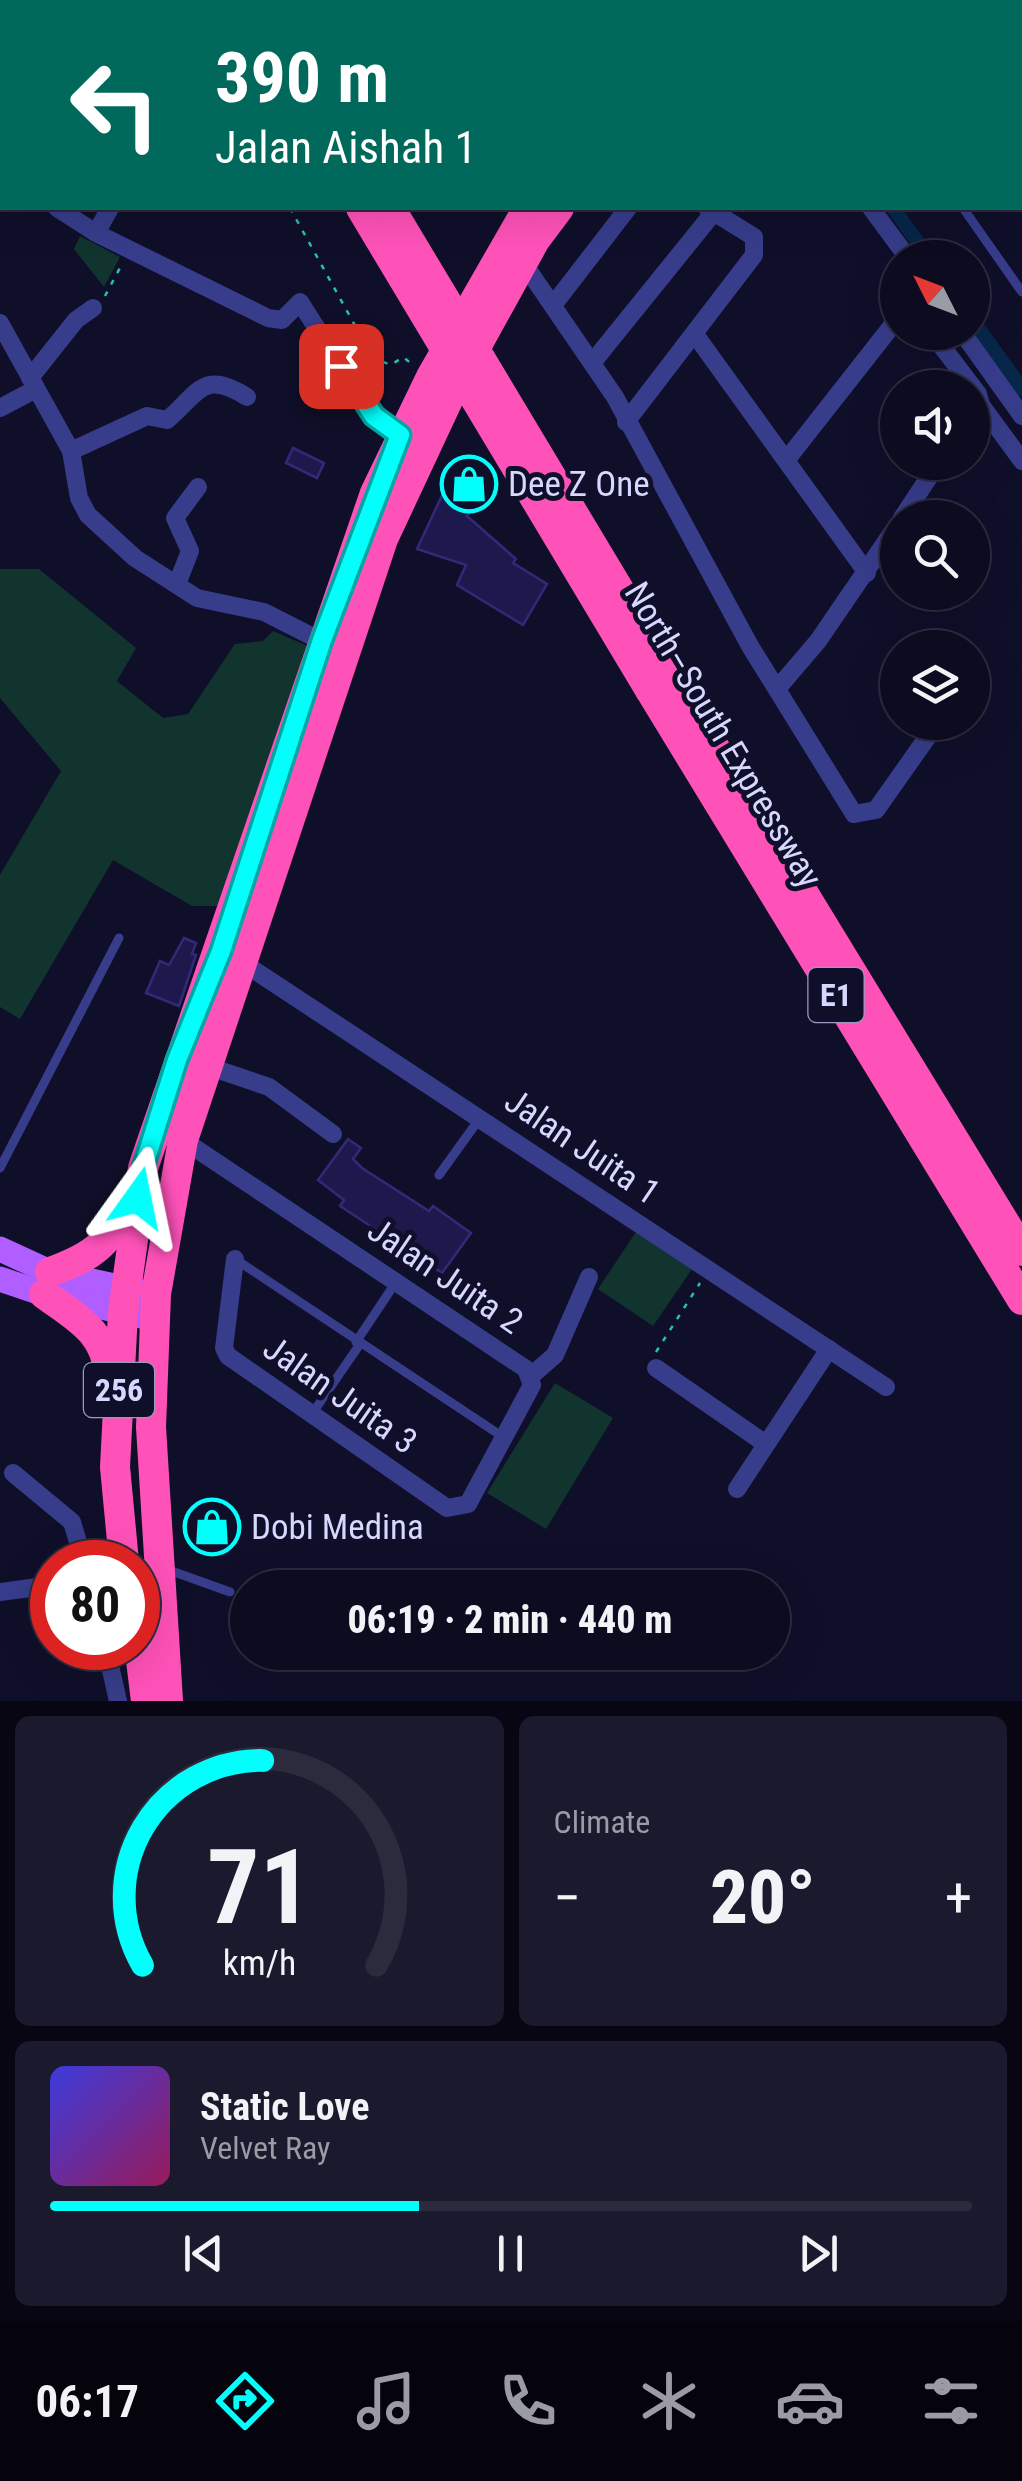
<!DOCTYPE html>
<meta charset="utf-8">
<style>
:root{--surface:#0c0b20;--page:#1a192d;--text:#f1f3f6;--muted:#9a9ba5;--line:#2c2b3e;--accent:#03fffb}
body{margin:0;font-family:"Roboto Condensed",sans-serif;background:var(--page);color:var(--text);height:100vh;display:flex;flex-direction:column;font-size:38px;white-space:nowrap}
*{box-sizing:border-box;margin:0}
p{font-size:32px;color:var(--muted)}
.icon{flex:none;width:55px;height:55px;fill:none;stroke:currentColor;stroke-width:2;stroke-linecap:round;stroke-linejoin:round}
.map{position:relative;height:1701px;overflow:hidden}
.panel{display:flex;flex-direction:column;gap:15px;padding:15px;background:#070612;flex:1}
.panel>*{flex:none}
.top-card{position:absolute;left:0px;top:0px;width:1022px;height:210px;box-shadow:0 10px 40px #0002,0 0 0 2px var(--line);background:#00695c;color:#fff;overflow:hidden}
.needle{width:65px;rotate:312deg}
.fabs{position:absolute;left:880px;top:240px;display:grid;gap:20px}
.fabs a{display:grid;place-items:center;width:110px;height:110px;border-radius:50%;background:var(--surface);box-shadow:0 10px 40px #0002,0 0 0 2px var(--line);font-size:50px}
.speed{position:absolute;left:30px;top:1540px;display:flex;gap:20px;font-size:50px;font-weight:700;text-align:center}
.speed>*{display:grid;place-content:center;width:130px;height:130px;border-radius:50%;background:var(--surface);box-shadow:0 10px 40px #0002,0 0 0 2px var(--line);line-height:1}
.speed .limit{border:15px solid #d22;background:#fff;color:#111}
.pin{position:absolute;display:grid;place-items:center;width:85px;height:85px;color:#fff;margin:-42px;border-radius:20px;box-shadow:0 5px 15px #0006}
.me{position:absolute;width:110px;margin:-55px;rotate:12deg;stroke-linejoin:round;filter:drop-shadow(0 0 8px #0008)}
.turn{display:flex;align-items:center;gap:35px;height:210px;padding:0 50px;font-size:45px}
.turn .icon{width:130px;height:130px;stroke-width:2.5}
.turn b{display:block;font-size:70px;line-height:85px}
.big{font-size:75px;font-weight:800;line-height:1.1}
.panel .tile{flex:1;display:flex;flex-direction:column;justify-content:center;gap:15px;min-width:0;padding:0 35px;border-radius:15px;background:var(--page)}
.panel .dial{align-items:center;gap:0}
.dial svg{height:260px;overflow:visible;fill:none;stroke:var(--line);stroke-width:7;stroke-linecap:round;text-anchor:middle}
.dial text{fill:var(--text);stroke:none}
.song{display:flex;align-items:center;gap:30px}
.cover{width:120px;height:120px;border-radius:15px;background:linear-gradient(135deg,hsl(240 70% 55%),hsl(330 70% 35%))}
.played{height:10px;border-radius:5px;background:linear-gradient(90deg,var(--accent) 40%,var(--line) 40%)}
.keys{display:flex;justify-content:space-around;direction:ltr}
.heat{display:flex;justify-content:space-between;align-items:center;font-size:55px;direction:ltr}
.panel .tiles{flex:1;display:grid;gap:15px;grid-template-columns:1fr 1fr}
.tile:last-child{grid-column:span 2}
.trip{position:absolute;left:230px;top:1570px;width:560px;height:100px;border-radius:50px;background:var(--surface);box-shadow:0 10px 40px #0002,0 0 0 2px var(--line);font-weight:800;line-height:100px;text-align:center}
.tabs{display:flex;height:160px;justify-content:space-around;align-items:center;background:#05040d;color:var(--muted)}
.tabs .icon{width:70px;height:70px}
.tabs .on{color:var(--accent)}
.tabs b{font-size:45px;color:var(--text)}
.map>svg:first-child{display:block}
</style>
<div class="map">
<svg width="1022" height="1701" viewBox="0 0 1022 1701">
<rect width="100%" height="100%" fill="#100f2a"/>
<!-- green -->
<g fill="#11342f">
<polygon points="80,236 120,257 104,287 74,249"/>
<polygon points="0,569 39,569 136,648 117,681 163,718 188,714 235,644 263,641 273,631 310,647 223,906 192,906 113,860 20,1019 0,1007 0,875 61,771 0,698"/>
<polygon points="636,1232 692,1269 653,1326 598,1289"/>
<polygon points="555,1383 613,1418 546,1529 487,1493"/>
</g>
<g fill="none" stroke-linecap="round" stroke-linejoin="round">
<!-- canal -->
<g stroke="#07274a" stroke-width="14">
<polyline points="893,208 929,258"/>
<polyline points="972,319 1022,389"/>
</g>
</g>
<!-- building -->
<g fill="#1e194c" stroke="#302a79" stroke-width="2.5">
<polygon points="293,448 324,463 317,478 286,463"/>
<polygon points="452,474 483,492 467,516 516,559 513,563 547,584 523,625 457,585 466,565 417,549"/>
<polygon points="184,938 196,943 192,954 196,955 179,1006 146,993 160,961 169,965"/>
<polygon points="348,1139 361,1148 353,1159 362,1168 429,1211 433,1206 471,1233 442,1273 340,1206 344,1200 318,1180"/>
</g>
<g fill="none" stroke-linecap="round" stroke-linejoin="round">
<!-- path -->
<g stroke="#28c2a7" stroke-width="2.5" stroke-dasharray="5 8" stroke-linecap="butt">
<polyline points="161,0 162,2"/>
<polyline points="1005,0 1008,2"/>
<polyline points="743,2 745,0"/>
<polyline points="1020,14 1022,16"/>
<polyline points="290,208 373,358 391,365 403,357 413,365"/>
<polyline points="105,296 122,264"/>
<polyline points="656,1352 700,1283"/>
</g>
<!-- lane -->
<g stroke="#373d8b" stroke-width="9">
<polyline points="829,0 829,2"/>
<polyline points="541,2 543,0"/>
<polyline points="1020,94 1022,91"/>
<polyline points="963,208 1022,292"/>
<polyline points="0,1168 119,938"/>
<polyline points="439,1175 480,1118"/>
<polyline points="235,1259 503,1437"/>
<polyline points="356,1342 396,1282"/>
<polyline points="312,1414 360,1344"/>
<polyline points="166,1569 230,1592"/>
</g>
<!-- street -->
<g stroke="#373d8b" stroke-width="18">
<polyline points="382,0 384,2"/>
<polyline points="471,2 473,0"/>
<polyline points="624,2 626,0"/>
<polyline points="0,51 2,48"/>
<polyline points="0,170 2,171"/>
<polyline points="57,208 96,233 268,318 282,320 300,302 367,407 401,435"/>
<polyline points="871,208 908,258"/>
<polyline points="96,233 110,208"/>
<polyline points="522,261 615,397 750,646 854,814 876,810 938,722"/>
<polyline points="554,304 628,208"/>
<polyline points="0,323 71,451 79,498 88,515 135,558 197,598 264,612 321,641"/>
<polyline points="931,332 978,394 981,405 972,424"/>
<polyline points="962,332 1022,416"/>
<polyline points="694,333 867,573"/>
<polyline points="592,363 714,212"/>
<polyline points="30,378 76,320 93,308"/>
<polyline points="981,405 1022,461"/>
<polyline points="0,408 34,390"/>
<polyline points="626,422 754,255 754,237 707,208"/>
<path d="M71,451L147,416L167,420C199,393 203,369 247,397"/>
<polyline points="788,458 898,318"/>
<polyline points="902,518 939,462"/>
<polyline points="177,584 190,551 175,518 198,487"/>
<polyline points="777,689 818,641 898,524"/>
<polyline points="242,962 886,1387"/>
<polyline points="204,1065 269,1087 333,1134"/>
<polyline points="183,1140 526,1369 532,1385 468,1504 447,1508 228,1356 224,1348 235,1259"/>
<polyline points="656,1368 766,1444"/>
<polyline points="531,1376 555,1355 589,1277"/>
<polyline points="13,1473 72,1522 84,1562"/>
<polyline points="737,1489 829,1349"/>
<polyline points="0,1592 52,1585"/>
<polyline points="106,1648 118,1701"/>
</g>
<!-- primary -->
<g stroke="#b05eff" stroke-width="25">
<polyline points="0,1249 50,1272 142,1292"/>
<polyline points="0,1279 44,1294 155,1319"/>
</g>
<!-- highway -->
<g stroke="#ff52b9" stroke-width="30">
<polyline points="237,0 239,2"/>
<polyline points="265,0 266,2"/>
<polyline points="686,2 688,0"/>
<polyline points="717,2 719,0"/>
<polyline points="666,668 1022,1251"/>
<polyline points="650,690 1022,1300"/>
<path d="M50,1272C97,1255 107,1244 130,1201"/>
<path d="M44,1294C77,1318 106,1332 109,1375"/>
<polyline points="124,1562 115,1467 123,1312 143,1168 375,493 431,377 528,208"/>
<polyline points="138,1636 146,1701"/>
<polyline points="168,1701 151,1427 156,1294 183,1140 383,539 455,385 535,240 559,208"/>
</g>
<!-- highway-bridge -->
<g stroke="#ff52b9" stroke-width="30">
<polyline points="361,208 650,690"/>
<polyline points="390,208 666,668"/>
</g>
</g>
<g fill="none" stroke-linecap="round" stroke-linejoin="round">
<!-- route casing -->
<g stroke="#02a6a3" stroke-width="25">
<polyline id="route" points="138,1198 143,1168 177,1060 221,951 322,640 400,435 374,416 341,366"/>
</g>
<!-- route -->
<use href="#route" stroke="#03fffb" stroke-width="18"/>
</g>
<!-- icons -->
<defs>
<g id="shop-ring" transform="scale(2.875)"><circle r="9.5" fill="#100f2a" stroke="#03fffb" stroke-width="1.5"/><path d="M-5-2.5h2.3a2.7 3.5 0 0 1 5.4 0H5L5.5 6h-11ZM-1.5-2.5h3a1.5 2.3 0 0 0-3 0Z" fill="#03fffb"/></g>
</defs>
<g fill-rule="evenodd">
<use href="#shop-ring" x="469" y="484"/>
<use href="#shop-ring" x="212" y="1527"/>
</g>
<g text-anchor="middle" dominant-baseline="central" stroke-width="10" stroke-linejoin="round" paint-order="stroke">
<!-- shield labels -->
<g fill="#100f2a" stroke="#9b9bbf" stroke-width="2.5">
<rect x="808.5" y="968" width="55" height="54" rx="8"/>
<rect x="84" y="1363" width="70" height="54" rx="8"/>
</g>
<g font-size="32" font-weight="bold" fill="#d7d7ff">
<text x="836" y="995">E1</text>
<text x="119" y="1390">256</text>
</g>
<!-- poi labels -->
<g font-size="35" fill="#d7d7ff" stroke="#100f2a" text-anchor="start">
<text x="508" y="484">Dee Z One</text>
<text x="251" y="1527">Dobi Medina</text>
</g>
<!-- street labels -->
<g font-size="35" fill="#d7d7ff" stroke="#100f2a">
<text transform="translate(723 735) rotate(59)">North–South Expressway</text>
<text transform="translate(582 1147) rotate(34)">Jalan Juita 1</text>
<text transform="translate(445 1276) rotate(34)">Jalan Juita 2</text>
<text transform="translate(340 1395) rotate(35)">Jalan Juita 3</text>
</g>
</g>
</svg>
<div class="fabs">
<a><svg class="needle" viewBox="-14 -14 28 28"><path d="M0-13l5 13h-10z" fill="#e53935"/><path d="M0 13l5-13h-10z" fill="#9a9ba5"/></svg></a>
<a><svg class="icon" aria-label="sound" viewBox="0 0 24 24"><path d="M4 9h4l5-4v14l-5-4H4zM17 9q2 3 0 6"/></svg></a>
<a><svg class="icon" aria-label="search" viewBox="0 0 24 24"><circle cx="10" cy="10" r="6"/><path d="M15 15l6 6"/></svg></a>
<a><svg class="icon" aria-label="layers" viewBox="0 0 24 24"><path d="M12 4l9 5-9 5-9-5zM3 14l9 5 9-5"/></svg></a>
</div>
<div class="speed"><div class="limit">80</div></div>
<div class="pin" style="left:341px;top:366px;background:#d93025"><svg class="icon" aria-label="arrive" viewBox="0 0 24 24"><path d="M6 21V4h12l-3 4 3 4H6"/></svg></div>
<svg class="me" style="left:138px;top:1198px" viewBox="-20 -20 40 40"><path d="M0-17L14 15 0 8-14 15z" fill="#03fffb" stroke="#fff" stroke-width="4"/></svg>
<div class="trip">06:19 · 2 min · 440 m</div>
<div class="top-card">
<div class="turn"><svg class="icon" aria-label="left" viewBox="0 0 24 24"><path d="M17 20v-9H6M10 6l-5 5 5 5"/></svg><div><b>390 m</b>Jalan Aishah 1</div></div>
</div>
</div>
<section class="panel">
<div class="tiles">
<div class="tile dial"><svg viewBox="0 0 100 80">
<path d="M14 69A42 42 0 1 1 86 69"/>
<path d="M14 69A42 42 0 0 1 51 6" stroke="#03fffb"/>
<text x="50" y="56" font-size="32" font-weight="700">71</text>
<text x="50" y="72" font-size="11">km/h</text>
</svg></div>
<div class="tile"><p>Climate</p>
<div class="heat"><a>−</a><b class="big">20°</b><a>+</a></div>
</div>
<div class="tile">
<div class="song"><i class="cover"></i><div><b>Static Love</b><p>Velvet Ray</p></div></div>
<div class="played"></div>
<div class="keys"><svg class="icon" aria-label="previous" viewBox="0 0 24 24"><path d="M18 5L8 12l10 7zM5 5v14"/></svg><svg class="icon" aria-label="pause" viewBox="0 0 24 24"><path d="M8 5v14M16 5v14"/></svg><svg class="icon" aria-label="next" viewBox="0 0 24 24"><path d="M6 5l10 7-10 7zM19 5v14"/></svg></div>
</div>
</div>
</section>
<nav class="tabs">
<b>06:17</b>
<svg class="icon on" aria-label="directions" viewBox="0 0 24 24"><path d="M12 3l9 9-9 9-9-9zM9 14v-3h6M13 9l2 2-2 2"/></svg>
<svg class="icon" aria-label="music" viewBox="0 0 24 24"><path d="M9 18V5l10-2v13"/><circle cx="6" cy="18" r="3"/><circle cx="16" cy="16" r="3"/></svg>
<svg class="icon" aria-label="phone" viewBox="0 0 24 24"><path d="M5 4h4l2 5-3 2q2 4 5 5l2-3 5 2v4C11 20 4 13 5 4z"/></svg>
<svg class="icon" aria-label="climate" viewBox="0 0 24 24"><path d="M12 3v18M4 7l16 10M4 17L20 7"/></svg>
<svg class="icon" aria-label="car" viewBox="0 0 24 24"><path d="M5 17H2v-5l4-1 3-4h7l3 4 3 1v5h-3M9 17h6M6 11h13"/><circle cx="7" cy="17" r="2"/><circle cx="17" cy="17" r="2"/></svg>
<svg class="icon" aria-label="filters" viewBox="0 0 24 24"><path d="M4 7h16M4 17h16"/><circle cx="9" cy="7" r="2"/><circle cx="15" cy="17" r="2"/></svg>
</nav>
